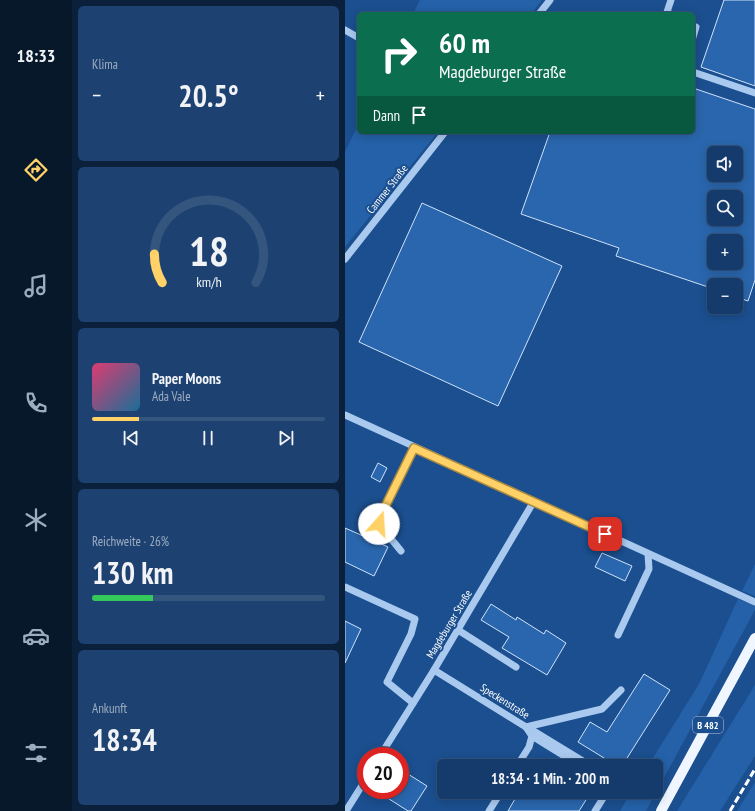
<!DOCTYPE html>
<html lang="de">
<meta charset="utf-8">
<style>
:root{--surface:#143b6b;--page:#1d4271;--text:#f1f3f6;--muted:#9dadc1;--line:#33557e;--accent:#ffd166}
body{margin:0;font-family:"PT Sans Narrow",sans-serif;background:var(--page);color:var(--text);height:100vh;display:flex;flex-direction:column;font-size:15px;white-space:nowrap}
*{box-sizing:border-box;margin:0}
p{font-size:13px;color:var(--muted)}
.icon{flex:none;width:22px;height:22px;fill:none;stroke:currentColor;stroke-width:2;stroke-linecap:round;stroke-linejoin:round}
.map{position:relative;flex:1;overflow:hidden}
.side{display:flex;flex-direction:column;gap:6px;padding:6px;background:#0b203b;width:273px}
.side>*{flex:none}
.banner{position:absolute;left:12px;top:12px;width:338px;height:122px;border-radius:6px;box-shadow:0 2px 10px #0003,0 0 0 1px var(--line);background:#0b6e4f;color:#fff;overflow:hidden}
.controls{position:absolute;left:362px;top:146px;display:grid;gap:8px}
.controls a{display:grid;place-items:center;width:36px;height:36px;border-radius:6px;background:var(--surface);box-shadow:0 2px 10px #0003,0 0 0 1px var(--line);font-size:20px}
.speed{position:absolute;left:12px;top:747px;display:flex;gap:8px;font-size:20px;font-weight:700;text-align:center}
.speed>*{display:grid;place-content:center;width:52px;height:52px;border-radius:50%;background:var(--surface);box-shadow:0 2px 10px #0003,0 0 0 1px var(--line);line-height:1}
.speed .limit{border:6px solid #d22;background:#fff;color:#111}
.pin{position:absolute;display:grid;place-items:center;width:34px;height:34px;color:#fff;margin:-17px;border-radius:8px;box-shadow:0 2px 6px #0006}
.me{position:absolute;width:44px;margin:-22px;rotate:19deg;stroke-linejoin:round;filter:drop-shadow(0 0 3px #0008)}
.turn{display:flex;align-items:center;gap:14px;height:84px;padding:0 16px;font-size:18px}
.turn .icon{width:52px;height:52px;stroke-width:2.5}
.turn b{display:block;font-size:28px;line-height:34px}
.then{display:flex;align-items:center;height:38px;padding:0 16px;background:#0003;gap:8px;font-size:15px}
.big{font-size:30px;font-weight:800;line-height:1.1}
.side .widget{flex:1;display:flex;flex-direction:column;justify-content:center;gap:6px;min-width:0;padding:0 14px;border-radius:6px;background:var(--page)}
.side .dial{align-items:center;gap:0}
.dial svg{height:104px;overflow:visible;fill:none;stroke:var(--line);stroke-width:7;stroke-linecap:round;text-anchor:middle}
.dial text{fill:var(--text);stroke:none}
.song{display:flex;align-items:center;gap:12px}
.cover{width:48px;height:48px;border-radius:6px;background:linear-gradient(135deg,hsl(340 70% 55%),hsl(200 70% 35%))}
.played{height:4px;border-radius:2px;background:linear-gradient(90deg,var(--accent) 20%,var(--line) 20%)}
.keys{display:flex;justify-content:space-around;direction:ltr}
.heat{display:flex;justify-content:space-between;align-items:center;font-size:22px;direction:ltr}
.charge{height:6px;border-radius:3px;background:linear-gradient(90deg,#34c759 26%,var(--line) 0)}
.trip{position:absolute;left:92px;top:759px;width:226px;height:40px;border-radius:6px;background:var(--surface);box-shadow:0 2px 10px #0003,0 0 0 1px var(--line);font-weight:800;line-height:40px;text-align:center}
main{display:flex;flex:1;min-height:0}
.dock{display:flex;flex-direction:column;width:72px;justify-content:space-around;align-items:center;background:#08182b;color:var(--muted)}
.dock .icon{width:28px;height:28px}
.dock .current{color:var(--accent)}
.dock b{font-size:18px;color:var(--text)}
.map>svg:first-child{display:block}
</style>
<main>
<nav class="dock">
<b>18:33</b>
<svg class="icon current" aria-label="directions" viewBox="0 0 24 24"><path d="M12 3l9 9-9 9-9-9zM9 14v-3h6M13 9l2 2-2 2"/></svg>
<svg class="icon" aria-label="music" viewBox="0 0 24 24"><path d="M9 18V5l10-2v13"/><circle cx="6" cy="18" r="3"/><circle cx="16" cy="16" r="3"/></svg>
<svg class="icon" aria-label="phone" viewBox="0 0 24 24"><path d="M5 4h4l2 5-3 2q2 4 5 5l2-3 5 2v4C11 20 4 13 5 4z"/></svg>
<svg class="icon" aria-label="climate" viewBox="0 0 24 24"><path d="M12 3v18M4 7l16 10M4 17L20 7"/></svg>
<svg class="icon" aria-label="car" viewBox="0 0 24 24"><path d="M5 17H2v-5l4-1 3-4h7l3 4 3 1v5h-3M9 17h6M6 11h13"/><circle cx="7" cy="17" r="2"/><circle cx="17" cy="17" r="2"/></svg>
<svg class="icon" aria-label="filters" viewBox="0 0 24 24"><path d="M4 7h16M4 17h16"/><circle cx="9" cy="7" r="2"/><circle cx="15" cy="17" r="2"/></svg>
</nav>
<section class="side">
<div class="widget"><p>Klima</p>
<div class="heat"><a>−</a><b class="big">20.5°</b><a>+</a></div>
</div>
<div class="widget dial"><svg viewBox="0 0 100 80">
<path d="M14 69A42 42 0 1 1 86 69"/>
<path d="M14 69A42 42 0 0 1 8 47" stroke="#ffd166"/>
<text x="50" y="56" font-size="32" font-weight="700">18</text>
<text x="50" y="72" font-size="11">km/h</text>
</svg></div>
<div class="widget">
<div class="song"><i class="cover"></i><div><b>Paper Moons</b><p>Ada Vale</p></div></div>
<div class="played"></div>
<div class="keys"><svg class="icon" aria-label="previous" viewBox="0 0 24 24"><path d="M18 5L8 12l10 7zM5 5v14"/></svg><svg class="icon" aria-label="pause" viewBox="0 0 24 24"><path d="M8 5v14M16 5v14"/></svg><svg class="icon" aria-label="next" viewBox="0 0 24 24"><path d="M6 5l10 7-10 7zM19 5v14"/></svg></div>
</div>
<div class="widget"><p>Reichweite · 26%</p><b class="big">130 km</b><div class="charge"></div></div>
<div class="widget"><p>Ankunft</p><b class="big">18:34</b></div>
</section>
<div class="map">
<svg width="410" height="811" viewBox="0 0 410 811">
<rect width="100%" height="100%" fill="#1b4f8f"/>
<!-- green -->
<g fill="#2461a8">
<polygon points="75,0 197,0 186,14 68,14"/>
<polygon points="14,123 14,132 93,132 0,247 0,152"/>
<polygon points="410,564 410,596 397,591"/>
<polygon points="393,599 410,606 410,610 301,811 275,811 286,792 311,792 311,766 303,766 354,684"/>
<polygon points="410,685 410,756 375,811 332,811"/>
<polygon points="410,782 410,811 392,811"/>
</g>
<!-- building -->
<g fill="#2a66ad" stroke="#cfe3fa" fill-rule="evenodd">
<polygon points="379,0 410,0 410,86 356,67"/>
<path d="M348,88L410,109V280L403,301L391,297V285H369V289L271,256L274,248L176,214L205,132H348ZM369,153H391V175H369ZM369,197H391V219H369ZM369,241H391V263H369Z"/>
<polygon points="77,203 217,266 153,406 14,342"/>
<polygon points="33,463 42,468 35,482 26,477"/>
<polygon points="0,528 43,547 29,576 0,562"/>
<polygon points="257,553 287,566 280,581 250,567"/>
<polygon points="146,604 171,620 172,617 199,634 201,630 221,643 202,675 157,648 164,637 136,620"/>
<polygon points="0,621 16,629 0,663"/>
<polygon points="299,674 325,690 277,766 272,766 233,742 245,722 262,732"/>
<polygon points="55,769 82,786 66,811 63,811 30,790 55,790"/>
<polygon points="174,792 246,792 234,811 163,811"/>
</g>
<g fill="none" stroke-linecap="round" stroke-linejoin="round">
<!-- minor -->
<g stroke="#a9c9ee" stroke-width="7">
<polyline points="194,14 205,0"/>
<polyline points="325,14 322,12 326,0"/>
<polyline points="348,26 351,27 348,37"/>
<polyline points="0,30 14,38"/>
<polyline points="348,72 410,93"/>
<polyline points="0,259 100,132"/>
<polyline points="0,415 410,602"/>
<polyline points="56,551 34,524 36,515 69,448"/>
<polyline points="0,587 70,619 66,634 42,682 68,703"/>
<polyline points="113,630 171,667"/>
<polyline points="273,635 304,569 303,554"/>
<polyline points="89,670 181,727 187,736 184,747 172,766"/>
<polyline points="181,727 257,709 276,690"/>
<polyline points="182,727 246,766"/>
<polyline points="187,736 229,762"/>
<polyline points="35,756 89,670 189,501"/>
<polyline points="1,811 21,779"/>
<polyline points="144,811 156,792"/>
<polyline points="250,811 262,792"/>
</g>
<!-- major -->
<polyline stroke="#f0f6ff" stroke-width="10" points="316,811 410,638"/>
<!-- rail -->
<polyline stroke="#fff" stroke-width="3" stroke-dasharray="7 3" stroke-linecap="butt" points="385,811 410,769"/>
</g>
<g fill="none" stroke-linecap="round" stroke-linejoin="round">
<!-- route casing -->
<g stroke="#a68842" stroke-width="10">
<polyline id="route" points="34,524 36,515 69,448 260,534"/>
</g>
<!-- route -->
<use href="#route" stroke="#ffd166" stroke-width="7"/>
</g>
<g text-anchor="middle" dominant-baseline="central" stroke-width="4" stroke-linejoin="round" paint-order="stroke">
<!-- shield labels -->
<rect fill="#1b4f8f" stroke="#bbcadd" stroke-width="1" x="348" y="717" width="30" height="16" rx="3"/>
<g font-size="10" font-weight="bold" fill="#fff">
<text x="363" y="725">B 482</text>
</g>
<!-- street labels -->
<g font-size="11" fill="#fff" stroke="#1b4f8f">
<text transform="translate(42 189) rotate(-52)">Cammer Straße</text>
<text transform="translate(104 624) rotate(-59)">Magdeburger Straße</text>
<text transform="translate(160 701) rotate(32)">Speckenstraße</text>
</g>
</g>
</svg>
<div class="controls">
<a><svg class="icon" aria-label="sound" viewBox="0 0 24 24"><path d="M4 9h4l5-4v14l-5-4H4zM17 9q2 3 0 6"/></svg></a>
<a><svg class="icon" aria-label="search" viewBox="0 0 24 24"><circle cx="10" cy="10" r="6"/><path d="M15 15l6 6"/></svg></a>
<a>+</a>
<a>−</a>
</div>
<div class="speed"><div class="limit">20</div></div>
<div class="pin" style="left:260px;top:534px;background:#d93025"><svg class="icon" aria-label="arrive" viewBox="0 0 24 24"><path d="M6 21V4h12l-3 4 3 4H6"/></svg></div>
<svg class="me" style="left:34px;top:524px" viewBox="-20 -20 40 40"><circle r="19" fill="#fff"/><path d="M0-13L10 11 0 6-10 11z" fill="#ffd166"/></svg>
<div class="trip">18:34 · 1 Min. · 200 m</div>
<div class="banner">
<div class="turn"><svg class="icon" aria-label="right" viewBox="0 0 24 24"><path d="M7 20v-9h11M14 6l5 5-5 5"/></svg><div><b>60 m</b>Magdeburger Straße</div></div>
<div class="then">Dann<svg class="icon" aria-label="arrive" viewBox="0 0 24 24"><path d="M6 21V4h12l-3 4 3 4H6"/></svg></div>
</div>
</div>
</main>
